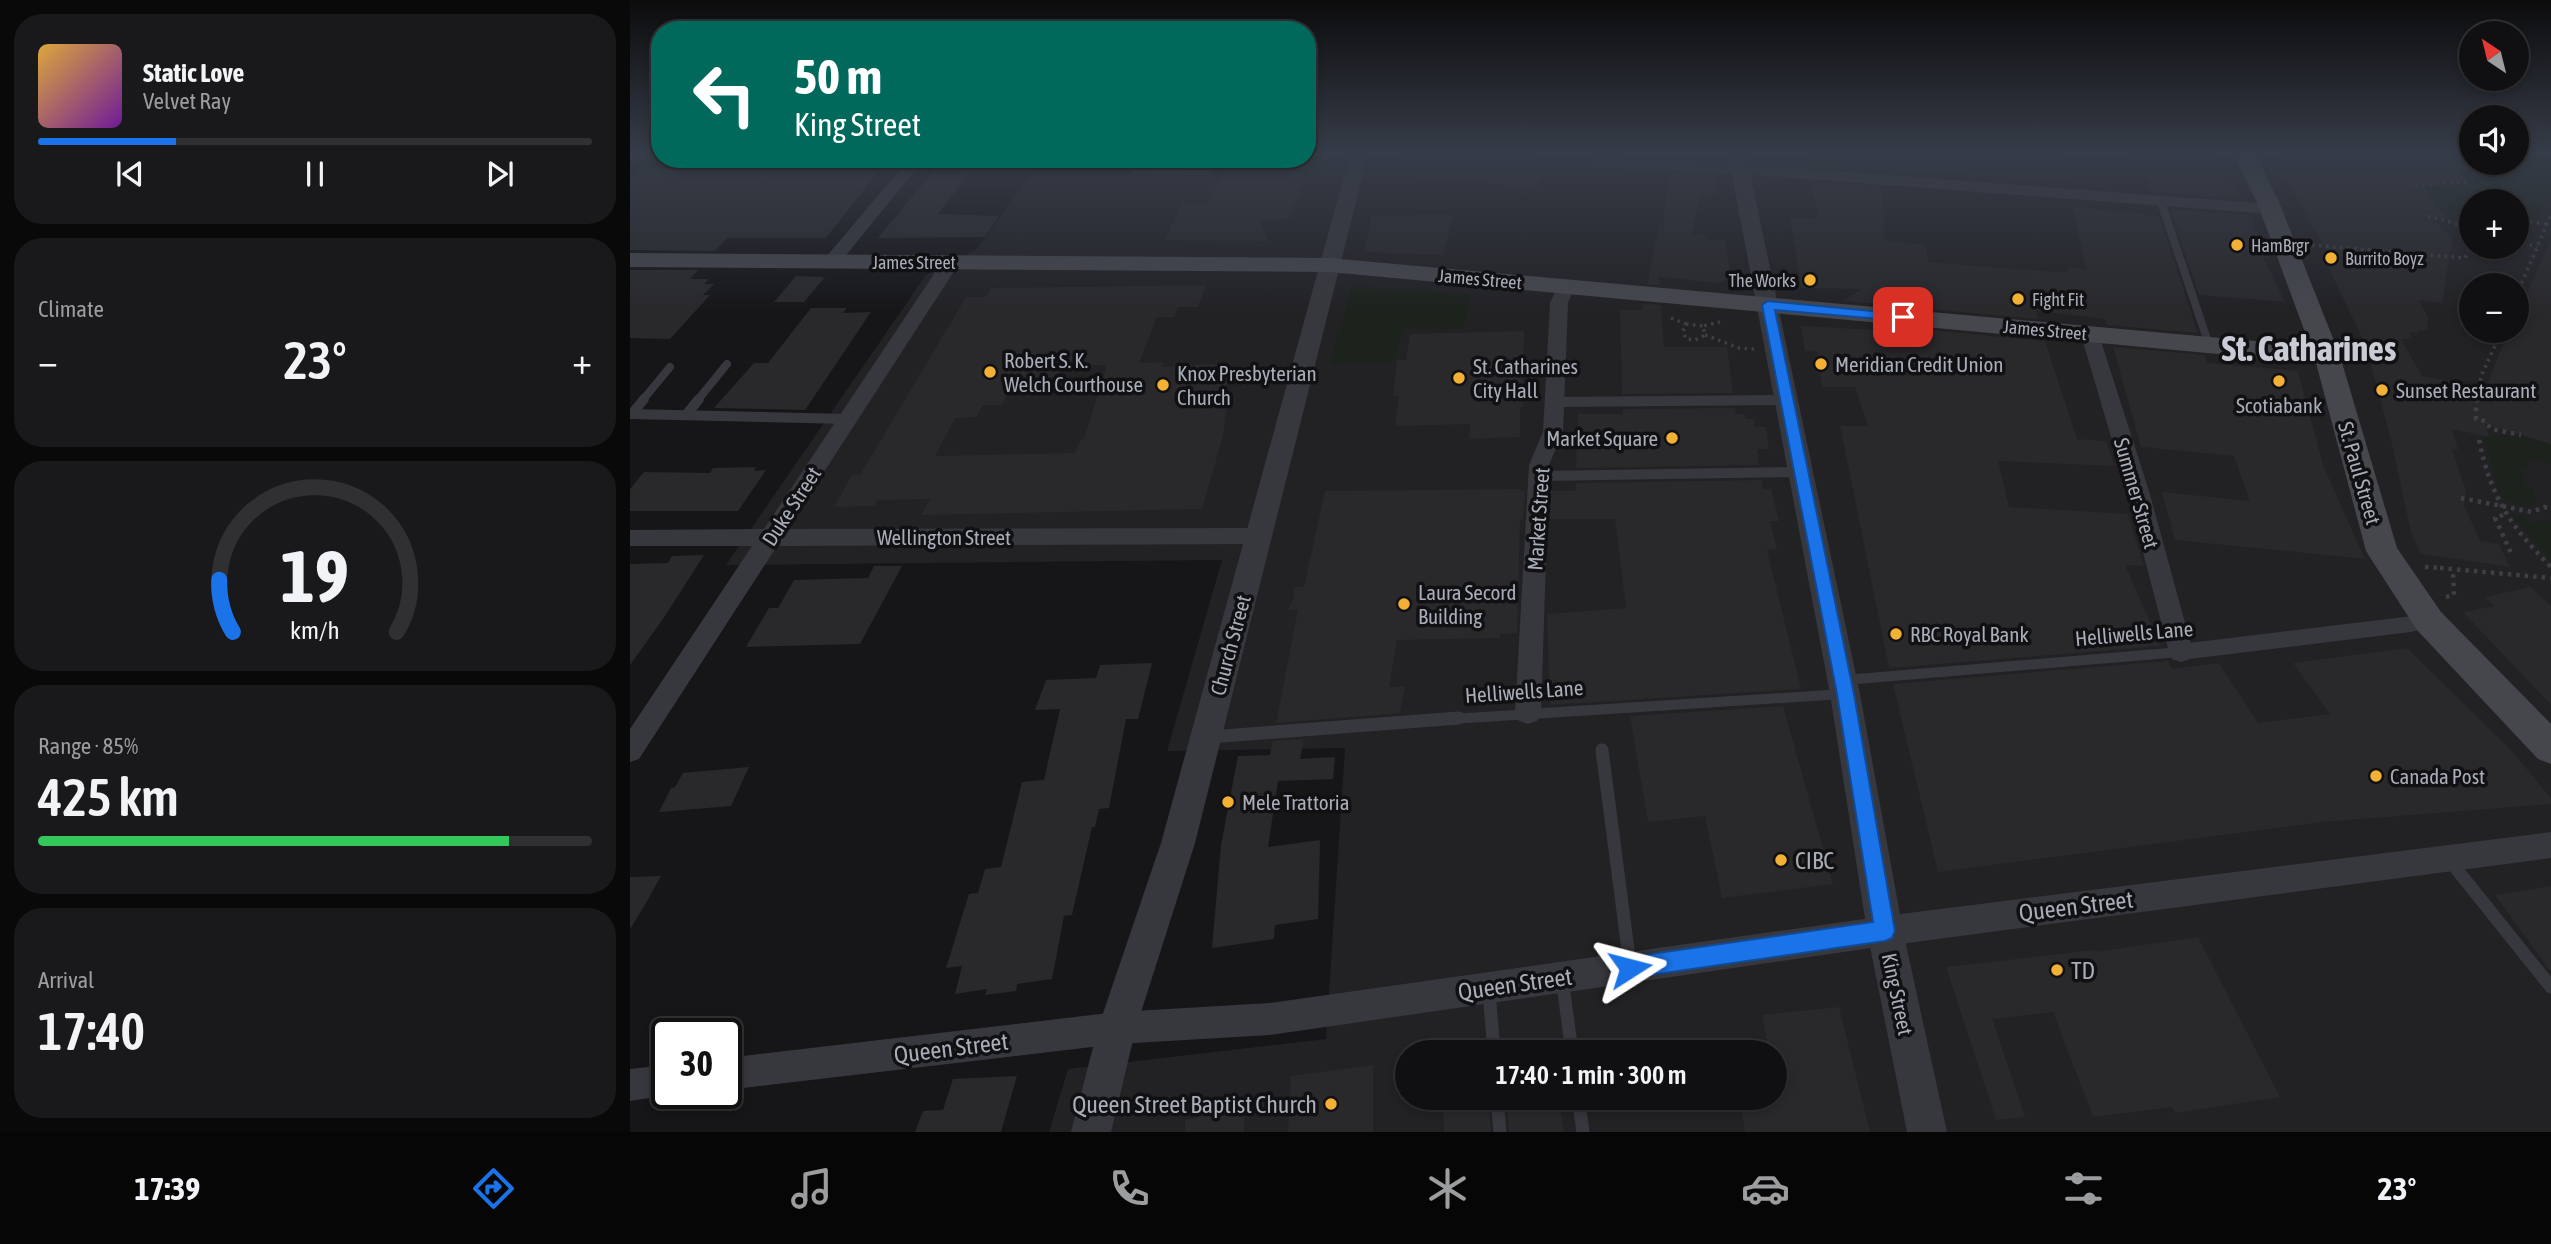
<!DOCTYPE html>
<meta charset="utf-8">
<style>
:root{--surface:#101012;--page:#19191b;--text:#f1f3f6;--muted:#9c9d9f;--line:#303032;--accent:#1a73e8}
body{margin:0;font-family:"Asap Condensed",sans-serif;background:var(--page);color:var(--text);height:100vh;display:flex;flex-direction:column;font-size:26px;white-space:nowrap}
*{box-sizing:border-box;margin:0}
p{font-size:23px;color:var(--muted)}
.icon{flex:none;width:38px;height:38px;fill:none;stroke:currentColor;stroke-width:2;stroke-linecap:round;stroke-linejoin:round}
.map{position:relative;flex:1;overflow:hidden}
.side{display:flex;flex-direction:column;gap:14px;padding:14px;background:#09090a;width:630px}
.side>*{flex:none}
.banner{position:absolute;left:21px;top:21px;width:665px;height:147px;border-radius:28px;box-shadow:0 4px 10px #0003,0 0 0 2px var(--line);background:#00695c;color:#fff;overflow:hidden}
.needle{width:46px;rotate:325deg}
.fabs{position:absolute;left:1829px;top:21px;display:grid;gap:14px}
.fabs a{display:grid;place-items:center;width:70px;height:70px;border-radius:50%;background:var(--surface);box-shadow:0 4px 10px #0003,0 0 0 2px var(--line);font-size:35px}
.speed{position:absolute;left:21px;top:1018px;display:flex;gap:14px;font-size:35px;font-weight:700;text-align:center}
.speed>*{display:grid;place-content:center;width:91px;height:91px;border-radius:50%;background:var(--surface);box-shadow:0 4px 10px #0003,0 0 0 2px var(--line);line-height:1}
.speed .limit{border:4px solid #111;border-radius:10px;background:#fff;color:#111}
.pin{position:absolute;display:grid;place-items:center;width:60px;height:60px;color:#fff;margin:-30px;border-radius:14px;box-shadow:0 4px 10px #0006}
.me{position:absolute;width:77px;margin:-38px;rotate:81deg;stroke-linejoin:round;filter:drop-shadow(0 0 5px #0008)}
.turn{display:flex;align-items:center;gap:24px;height:147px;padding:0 28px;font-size:32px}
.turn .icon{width:91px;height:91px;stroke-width:2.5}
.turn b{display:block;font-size:49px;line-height:60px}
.big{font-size:52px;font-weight:600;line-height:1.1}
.side .widget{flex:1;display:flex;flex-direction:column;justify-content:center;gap:10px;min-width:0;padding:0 24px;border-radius:28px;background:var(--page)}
.side .dial{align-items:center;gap:0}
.dial svg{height:182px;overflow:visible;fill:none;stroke:var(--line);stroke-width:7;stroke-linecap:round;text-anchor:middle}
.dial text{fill:var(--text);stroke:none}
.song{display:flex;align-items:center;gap:21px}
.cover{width:84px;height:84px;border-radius:10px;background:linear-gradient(135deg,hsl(40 70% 55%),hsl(280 70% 35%))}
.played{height:7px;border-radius:4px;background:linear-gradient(90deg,var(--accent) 25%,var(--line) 25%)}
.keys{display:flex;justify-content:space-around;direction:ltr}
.heat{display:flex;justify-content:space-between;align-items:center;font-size:38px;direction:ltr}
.charge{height:10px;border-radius:5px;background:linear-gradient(90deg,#34c759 85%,var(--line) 0)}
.trip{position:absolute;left:765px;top:1040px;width:392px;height:70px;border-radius:35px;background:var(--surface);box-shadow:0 4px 10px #0003,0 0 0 2px var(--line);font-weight:600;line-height:70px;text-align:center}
.tab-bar{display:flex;height:112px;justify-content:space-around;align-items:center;background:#060607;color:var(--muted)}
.tab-bar .icon{width:49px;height:49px}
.tab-bar .active{color:var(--accent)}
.tab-bar b{font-size:32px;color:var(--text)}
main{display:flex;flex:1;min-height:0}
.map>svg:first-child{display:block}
</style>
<main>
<section class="side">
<div class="widget">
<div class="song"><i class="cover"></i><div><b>Static Love</b><p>Velvet Ray</p></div></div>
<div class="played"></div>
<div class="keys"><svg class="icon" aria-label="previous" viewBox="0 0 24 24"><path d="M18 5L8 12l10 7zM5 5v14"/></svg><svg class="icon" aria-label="pause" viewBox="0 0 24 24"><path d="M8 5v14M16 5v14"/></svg><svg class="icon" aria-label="next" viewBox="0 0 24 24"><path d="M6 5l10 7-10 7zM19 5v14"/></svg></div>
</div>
<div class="widget"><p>Climate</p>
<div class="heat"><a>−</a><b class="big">23°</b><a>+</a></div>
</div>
<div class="widget dial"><svg viewBox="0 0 100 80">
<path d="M14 69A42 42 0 1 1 86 69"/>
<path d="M14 69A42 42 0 0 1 8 46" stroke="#1a73e8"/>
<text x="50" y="56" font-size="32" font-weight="700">19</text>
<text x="50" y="72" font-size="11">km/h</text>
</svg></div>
<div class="widget"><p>Range · 85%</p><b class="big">425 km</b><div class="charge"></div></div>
<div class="widget"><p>Arrival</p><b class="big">17:40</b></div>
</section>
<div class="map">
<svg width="1921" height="1132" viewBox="0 0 1921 1132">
<rect width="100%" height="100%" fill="#161618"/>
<!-- built -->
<path fill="#222225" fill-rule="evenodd" d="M677,154H1841V163H1886L1887,154H1921V1132H419L438,1069L696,1039L715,748L537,751L592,560L96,565L296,275L347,249L409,164L304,159H677ZM1841,201H1886V247H1841ZM1841,285H1886V331H1841ZM777,1052H1144V1097H777Z"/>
<!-- green -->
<g fill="#1c231d">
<polygon points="1894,154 1921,154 1921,191 1907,219 1887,218 1886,201 1841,201 1841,214 1812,212 1794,188 1786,187 1839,183 1829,170 1880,167"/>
<polygon points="722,287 840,294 834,329 774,328 763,363 700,364"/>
<polygon points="1891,435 1921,444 1921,464 1897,459 1898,469 1893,469 1896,485 1902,488 1907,504 1896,507 1870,498 1854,436"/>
<polygon points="1881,514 1891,515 1903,524 1913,520 1921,522 1921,561"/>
</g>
<!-- building -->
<g fill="#29292c" fill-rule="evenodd">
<polygon points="772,154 908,154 904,164 913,169 906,187 761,175"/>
<polygon points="1177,154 1430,154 1440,180 1179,167"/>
<polygon points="1496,154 1584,154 1611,199 1521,192 1515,175 1502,175"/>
<polygon points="1646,154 1815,154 1830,181 1791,184 1815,217 1803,217 1822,240 1812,303 1789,300 1798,317 1797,331 1787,330 1788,333 1780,332 1782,339 1771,339 1792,376 1856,388 1873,344 1875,345 1881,331 1886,331 1886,317 1921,240 1921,444 1855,424 1859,437 1822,429 1828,450 1822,449 1836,491 1834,505 1850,541 1869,544 1880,567 1791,554 1781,533 1762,444 1736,346 1692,254 1700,255 1652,173 1657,173"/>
<polygon points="631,159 680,159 660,218 629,221 639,241 535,240 551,205 578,205 597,165 629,165"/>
<polygon points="206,165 252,167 196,238 97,238 85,251 0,250 0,179 12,168"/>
<polygon points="340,172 308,214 369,216 355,237 248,238 302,173"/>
<polygon points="1039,173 1086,176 1085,194 1070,193 1062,235 1077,235 1078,240 1095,240 1101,277 1089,283 1029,277 1030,285 1017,284 1029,226 1033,226"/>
<polygon points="1182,182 1252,187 1255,241 1296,245 1298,262 1438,273 1437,267 1456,269 1443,207 1529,216 1568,333 1477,325 1475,319 1406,311 1408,319 1213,301 1232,289 1171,288 1160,218 1188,219"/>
<polygon points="1540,209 1619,215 1639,257 1633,257 1655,302 1569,295"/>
<polygon points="824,214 813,255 734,252 742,215"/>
<polygon points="0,270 68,270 60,279 79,279 74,284 84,284 73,295 80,295 40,339 0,338"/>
<polygon points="166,276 195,277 174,302 144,302"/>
<path d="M576,285L568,307H548L544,317H527L509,363L533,362L532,367L601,363L592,405L597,404L593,436L572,509L291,515L300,499L247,500L244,506L204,507L222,475H230L336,297H356L361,288ZM477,365L454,439H451L445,453L305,456L325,418L346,417L353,405H372L379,391H399L405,378L425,377L430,366Z"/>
<polygon points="1013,304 1031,305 1034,347 1097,347 1103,393 992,394 990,310 1011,310"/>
<polygon points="181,308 217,308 213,313 241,312 175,410 84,408 124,363 138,363"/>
<polygon points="1171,326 1267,331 1258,326 1415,341 1447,439 1476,441 1485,466 1368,461 1379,507 1498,514 1514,566 1495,565 1531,646 1259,668 1210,426 1238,426 1225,387 1192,387 1187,352 1175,351"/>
<polygon points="894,331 893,407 890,407 890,437 839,439 840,424 765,426 769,396 763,396 767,360 776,360 780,334"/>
<polygon points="1483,347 1575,355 1577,363 1668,371 1693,465 1735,559 1545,540 1532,492 1620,501 1604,456 1511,447"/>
<polygon points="1105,408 1106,414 1115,414 1115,419 1124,419 1125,427 1136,427 1139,449 1127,449 1129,465 946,468 948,414 993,414 993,409"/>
<polygon points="126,467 124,471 136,470 108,511 0,511 0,489 14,472 80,473 83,468"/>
<polygon points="1132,480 1133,489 1141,489 1149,521 1140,521 1147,549 1137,550 1171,689 920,705 917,614 996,608 985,519 920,519 921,491 945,491 946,483"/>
<polygon points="891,489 891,491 895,491 893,519 890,519 887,633 870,634 870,638 767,640 759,687 775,687 770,713 646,723 668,610 658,610 664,597 664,587 674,587 695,491"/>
<polygon points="74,555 35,616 0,665 0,564 38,563 42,556"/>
<polygon points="244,566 272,566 230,644 116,647 139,608 148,608 164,580 238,578"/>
<polygon points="1900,587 1921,606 1921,705 1833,612 1864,606 1855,597"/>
<polygon points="1777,648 1881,750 1921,798 1921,804 1692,822 1308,872 1263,684 1538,661 1542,669 1589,663 1628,723 1700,714 1663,663"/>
<polygon points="522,663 508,719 496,719 479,808 469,809 465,827 462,827 442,915 434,916 422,979 387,984 386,991 355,995 357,989 325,994 332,966 316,968 339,894 348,893 355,869 371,867 392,782 414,780 430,709 405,710 416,680 466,678 470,665"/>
<polygon points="1153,706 1203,884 1092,898 1075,816 1018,822 1000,716"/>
<polygon points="674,739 670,759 705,757 703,779 648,781 638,847 690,840 688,919 645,925 644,939 582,948 591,845 608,756 640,755 643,741"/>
<polygon points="119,767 101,806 29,812 41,788 45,787 53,773"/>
<polygon points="31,876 16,903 0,929 0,877"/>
<polygon points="1921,886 1921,972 1865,895"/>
<polygon points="1568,937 1650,1097 1545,1113 1542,1107 1463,1117 1423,1012 1362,1019 1395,1117 1366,1120 1316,967 1464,950 1465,952"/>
<polygon points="1209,1007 1240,1132 1115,1132 1109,1097 1144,1097 1144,1052 1139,1052 1132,1015"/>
<polygon points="743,1065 743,1132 658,1132 661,1076"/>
<polygon points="387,1076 371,1132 285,1132 293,1111 313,1110 323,1079"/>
<polygon points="813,1097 858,1097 861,1132 814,1132"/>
<polygon points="876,1097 928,1097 934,1132 879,1132"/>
<polygon points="591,1102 590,1115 615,1111 614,1132 555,1132 555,1120 568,1118 570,1105"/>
</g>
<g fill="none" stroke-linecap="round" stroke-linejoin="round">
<!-- path-far1 -->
<g stroke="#3d3f44" stroke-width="3.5" stroke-dasharray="2.5 4.5" stroke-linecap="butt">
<polyline points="1785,185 1835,182 1828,171"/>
<polyline points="1798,216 1841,228"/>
<polyline points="1886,220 1917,224"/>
<polyline points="1828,224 1841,220"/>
<polyline points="1886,241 1907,247"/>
<polyline points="1682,245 1835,258 1841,246"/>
<polyline points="1886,296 1921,215"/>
<polyline points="1041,318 1056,324 1053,331 1056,339 1065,340 1075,335 1073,326 1090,322"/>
<polyline points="1056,324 1073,326"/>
<polyline points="1075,335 1109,348 1124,349"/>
<polyline points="1845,401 1852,374 1872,331"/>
</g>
<!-- path -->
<g stroke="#3d3f44" stroke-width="4.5" stroke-dasharray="3.5 5" stroke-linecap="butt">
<polyline points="1846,399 1846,419 1855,421 1861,429 1891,435"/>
<path d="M1849,440C1861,497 1880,526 1921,567"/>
<polyline points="1831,498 1902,512 1914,507 1921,509"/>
<polyline points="1873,515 1865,518 1882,555"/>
<polyline points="1795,567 1810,568"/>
<polyline points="1816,597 1824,595 1823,573"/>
</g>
<!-- service-far2 -->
<g stroke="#37383d" stroke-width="8">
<polyline points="511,159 506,170 579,171"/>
<polyline points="1531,202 1579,345"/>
<polyline points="12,401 40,367"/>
<polyline points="67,401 97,364"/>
<polyline points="1037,401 1157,400"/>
</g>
<!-- service-far1 -->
<g stroke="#37383d" stroke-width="10">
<polyline points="925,402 1157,400"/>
<polyline points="0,414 218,419"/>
<polyline points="2,414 14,399"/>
<polyline points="56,415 69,399"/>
<polyline points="909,476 1171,472"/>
<polyline points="1215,680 1551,652"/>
<polyline points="806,720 1213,694"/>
</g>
<!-- service -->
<g stroke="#37383d" stroke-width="13">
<polyline points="579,737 829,718"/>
<polyline points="972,750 1000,965"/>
<polyline points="1820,861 1921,987"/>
<polyline points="932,978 942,1052"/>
<polyline points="859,991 864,1052"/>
<polyline points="867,1097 870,1132"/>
<polyline points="948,1097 953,1132"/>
</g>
<!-- pedestrian -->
<polygon fill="#37383d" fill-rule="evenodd" points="1799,614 1805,616 1808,621 1805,626 1781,632 1551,660 1544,657 1542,652 1544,647 1551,644"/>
<!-- minor -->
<g fill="#37383d" fill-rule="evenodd">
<polygon points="0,154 30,154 31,159 0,160"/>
<polygon points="279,159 294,159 208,265 196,265 193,261 196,257"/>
<polygon points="966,159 1110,164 1641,204 1649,209 1641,214 1110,174 961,167 958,164"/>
<polygon points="321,257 330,262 157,529 628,528 636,530 639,536 636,542 628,544 147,546 9,759 0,762 0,729 122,546 0,546 0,530 134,529 312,262"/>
<polygon points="935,282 944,287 938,303 933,432 919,465 911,713 907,721 898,724 889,721 885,713 899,465 913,432 920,303 929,283"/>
<polygon points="1460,329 1469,335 1519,491 1563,652 1560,659 1551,662 1542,659 1539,652 1497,491 1451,335"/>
<polygon points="1921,832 1921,858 1255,946 640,1035 487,1044 96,1090 96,1058 487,1012 640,1003 1255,916"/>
<polygon points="37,1065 37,1094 45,1094 0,1101 0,1069"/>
</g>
<!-- tertiary -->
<g fill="#37383d" fill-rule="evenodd">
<polygon points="720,154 738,154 565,843 506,1028 481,1132 441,1132 468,1028 531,843"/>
<polygon points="1098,154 1116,154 1230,694 1273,931 1317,1132 1277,1132 1237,931 1200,694"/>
</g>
<!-- secondary -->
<polygon fill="#45474d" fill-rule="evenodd" points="1603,154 1625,154 1649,202 1710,356 1767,548 1811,612 1921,724 1921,764 1908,759 1787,630 1741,559 1736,551 1686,363 699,272 0,267 0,253 699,258 1680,346 1627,202"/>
<!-- path-bridge -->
<polyline stroke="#3d3f44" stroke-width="4.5" stroke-dasharray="3.5 5" stroke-linecap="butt" points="1810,568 1921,578"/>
</g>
<!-- sky -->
<linearGradient id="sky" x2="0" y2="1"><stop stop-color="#0c0c0d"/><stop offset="0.49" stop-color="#363c48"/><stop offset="1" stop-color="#363c48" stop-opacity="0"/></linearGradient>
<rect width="1921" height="312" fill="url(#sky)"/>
<!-- route -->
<polygon fill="#1a73e8" stroke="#114b97" stroke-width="2" points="1138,301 1273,314 1280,317 1273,321 1145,310 1224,694 1265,931 1262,938 1255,941 1000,978 993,975 990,968 993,960 1000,957 1243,922 1207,694 1132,305"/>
<!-- markers -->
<g fill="#f2b134" stroke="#111113" stroke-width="2.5">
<circle cx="1607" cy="245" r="7"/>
<circle cx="1701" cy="258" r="7"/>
<circle cx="1180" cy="280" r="7"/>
<circle cx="1388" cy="299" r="7"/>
<circle cx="1191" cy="364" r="7"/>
<circle cx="360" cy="372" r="7"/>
<circle cx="829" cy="378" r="7"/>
<circle cx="1649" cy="381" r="7"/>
<circle cx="533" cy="385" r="7"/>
<circle cx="1752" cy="390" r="7"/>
<circle cx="1042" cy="438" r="7"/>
<circle cx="774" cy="604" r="7"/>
<circle cx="1266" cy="634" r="7"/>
<circle cx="1746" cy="776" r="7"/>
<circle cx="598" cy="802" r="7"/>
<circle cx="1151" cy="860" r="7"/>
<circle cx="1427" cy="970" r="7"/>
<circle cx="701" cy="1104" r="7"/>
</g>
<g text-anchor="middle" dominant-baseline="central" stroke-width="7" stroke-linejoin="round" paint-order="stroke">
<!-- far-poi labels -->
<g font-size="18" fill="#a8adb8" stroke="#111113" text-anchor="start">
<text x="1621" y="245">HamBrgr</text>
<text x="1715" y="258">Burrito Boyz</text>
<text x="1166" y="280" text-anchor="end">The Works</text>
<text x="1402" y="299">Fight Fit</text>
</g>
<!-- far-street labels -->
<g font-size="18" fill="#a8adb8" stroke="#111113">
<text x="284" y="262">James Street</text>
<text transform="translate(850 279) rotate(5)">James Street</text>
<text transform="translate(1415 330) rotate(5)">James Street</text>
</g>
<!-- poi labels -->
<g font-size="21" fill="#a8adb8" stroke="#111113" text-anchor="start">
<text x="374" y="360">Robert S. K.<tspan x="374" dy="24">Welch Courthouse</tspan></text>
<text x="1205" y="364">Meridian Credit Union</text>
<text x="843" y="366">St. Catharines<tspan x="843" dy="24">City Hall</tspan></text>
<text x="547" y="373">Knox Presbyterian<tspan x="547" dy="24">Church</tspan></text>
<text x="1766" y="390">Sunset Restaurant</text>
<text x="1649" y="405" text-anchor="middle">Scotiabank</text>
<text x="1028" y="438" text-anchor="end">Market Square</text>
<text x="788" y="592">Laura Secord<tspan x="788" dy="24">Building</tspan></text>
<text x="1280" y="634">RBC Royal Bank</text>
<text x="1760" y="776">Canada Post</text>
<text x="612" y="802">Mele Trattoria</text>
</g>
<!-- street labels -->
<g font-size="21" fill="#a8adb8" stroke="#111113">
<text transform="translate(1730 473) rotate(74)">St. Paul Street</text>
<text transform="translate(1507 493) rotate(74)">Summer Street</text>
<text transform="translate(161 506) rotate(-57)">Duke Street</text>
<text transform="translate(908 519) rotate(-86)">Market Street</text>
<text x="314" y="537">Wellington Street</text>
<text transform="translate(1504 633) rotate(-5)">Helliwells Lane</text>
<text transform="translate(600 645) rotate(-75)">Church Street</text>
<text transform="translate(894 691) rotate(-4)">Helliwells Lane</text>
<text transform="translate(1268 994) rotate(78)">King Street</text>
</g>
<!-- near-poi labels -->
<g font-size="24" fill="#a8adb8" stroke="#111113" text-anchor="start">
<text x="1165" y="860">CIBC</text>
<text x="1441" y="970">TD</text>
<text x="687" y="1104" text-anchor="end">Queen Street Baptist Church</text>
</g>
<!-- near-street labels -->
<g font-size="24" fill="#a8adb8" stroke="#111113">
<text transform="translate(1446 906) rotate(-7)">Queen Street</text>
<text transform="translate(885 984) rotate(-8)">Queen Street</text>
<text transform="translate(321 1048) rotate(-7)">Queen Street</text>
</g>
<!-- town labels -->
<g font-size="35" font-weight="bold" fill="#c9ccd4" stroke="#111113">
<text x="1679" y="348">St. Catharines</text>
</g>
</g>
</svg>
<div class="fabs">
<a><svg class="needle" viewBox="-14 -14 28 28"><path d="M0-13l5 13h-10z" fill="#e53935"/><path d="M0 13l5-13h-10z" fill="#9c9d9f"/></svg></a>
<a><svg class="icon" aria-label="sound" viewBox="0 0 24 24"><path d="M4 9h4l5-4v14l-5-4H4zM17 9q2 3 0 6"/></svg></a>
<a>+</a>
<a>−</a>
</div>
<div class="speed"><div class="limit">30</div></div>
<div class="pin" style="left:1273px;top:317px;background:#d93025"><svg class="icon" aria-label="arrive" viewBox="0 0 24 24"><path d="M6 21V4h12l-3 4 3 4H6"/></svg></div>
<svg class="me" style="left:1000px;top:968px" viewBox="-20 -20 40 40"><path d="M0-17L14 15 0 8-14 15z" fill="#1a73e8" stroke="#fff" stroke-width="4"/></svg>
<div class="trip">17:40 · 1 min · 300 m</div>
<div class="banner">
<div class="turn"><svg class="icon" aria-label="left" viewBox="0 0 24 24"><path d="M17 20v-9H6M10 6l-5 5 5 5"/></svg><div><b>50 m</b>King Street</div></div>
</div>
</div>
</main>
<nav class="tab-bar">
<b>17:39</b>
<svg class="icon active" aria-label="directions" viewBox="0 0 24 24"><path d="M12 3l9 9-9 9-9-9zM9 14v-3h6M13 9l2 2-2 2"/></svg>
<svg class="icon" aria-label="music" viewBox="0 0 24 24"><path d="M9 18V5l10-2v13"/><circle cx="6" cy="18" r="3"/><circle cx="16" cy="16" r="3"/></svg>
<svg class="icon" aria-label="phone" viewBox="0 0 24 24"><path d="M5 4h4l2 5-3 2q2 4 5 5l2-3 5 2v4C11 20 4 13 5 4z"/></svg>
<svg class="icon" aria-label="climate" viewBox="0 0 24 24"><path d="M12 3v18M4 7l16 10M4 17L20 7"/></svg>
<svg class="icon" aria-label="car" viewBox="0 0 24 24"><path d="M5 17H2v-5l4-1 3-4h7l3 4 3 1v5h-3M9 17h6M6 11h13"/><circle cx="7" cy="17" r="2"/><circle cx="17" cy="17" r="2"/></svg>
<svg class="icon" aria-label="filters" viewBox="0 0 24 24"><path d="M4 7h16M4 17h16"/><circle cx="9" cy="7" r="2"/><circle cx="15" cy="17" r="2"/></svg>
<b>23°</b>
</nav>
